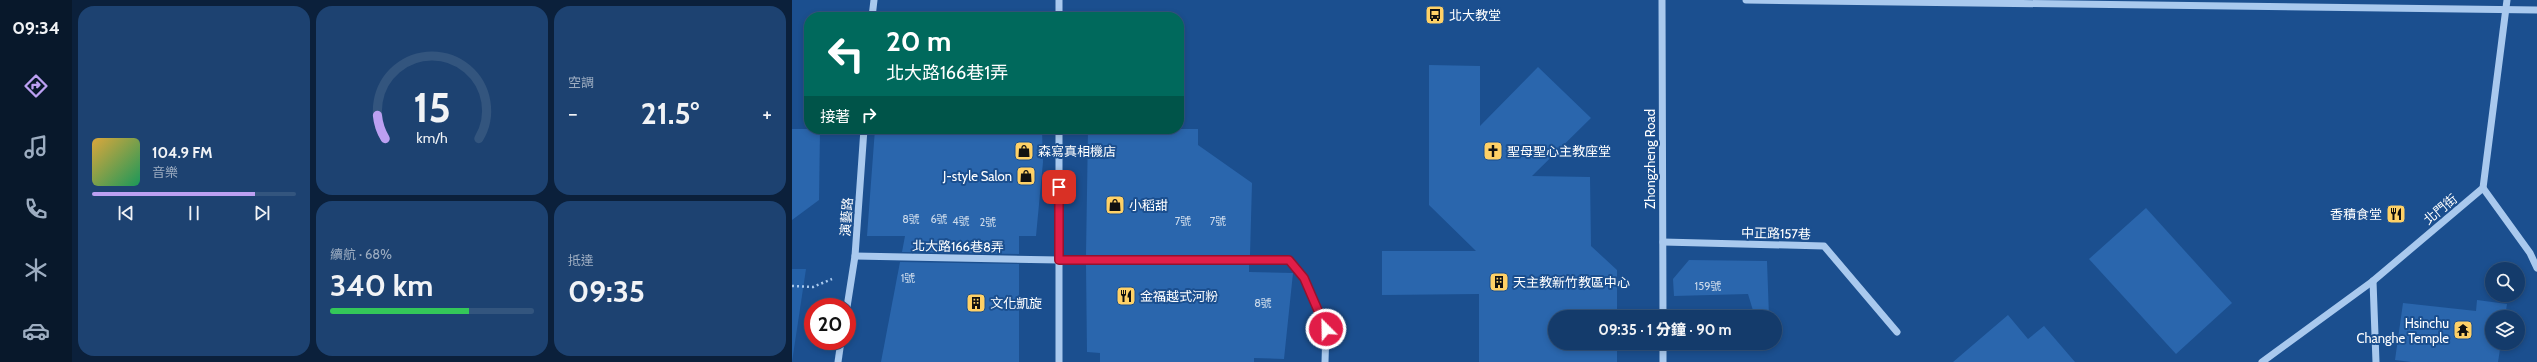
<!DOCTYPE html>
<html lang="zh-TW">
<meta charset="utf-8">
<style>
:root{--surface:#143b6b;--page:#1d4271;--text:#f1f3f6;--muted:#9dadc1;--line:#33557e;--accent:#bca0f2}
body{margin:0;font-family:Cabin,"Noto Sans TC",sans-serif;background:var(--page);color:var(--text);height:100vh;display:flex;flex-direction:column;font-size:15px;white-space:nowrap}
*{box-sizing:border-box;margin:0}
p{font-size:13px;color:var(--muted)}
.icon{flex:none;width:22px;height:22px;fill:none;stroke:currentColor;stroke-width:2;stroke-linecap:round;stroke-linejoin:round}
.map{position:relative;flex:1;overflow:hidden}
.details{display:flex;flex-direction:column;gap:6px;padding:6px;background:#0b203b;width:720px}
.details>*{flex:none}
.hud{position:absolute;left:12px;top:12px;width:380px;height:122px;border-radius:16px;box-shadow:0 2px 6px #0003,0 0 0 1px var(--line);background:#00695c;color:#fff;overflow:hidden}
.controls{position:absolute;left:1693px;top:262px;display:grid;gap:8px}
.controls a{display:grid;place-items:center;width:40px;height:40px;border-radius:50%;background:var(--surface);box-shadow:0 2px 6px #0003,0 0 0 1px var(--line);font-size:20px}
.speed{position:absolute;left:12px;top:298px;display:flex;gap:8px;font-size:20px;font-weight:700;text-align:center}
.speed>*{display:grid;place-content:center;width:52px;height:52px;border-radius:50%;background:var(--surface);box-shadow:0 2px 6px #0003,0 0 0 1px var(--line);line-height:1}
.speed .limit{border:6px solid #d22;background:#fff;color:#111}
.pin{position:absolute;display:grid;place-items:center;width:34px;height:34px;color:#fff;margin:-17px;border-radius:8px;box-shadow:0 2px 6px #0006}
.me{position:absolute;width:44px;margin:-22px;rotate:337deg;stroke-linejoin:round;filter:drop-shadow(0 0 3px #0008)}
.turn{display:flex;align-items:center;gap:14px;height:84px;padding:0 16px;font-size:18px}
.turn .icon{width:52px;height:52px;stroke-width:2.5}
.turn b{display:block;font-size:28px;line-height:34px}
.then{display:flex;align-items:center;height:38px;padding:0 16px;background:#0003;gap:8px;font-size:15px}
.big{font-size:30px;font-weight:800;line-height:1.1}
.details .tile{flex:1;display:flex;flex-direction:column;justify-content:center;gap:6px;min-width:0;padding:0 14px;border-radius:16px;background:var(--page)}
.details .dial{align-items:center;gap:0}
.dial svg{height:104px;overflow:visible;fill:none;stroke:var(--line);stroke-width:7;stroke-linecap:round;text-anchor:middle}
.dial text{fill:var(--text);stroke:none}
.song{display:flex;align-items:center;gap:12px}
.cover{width:48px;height:48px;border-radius:6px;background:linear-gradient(135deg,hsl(40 70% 55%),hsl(150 70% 35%))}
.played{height:4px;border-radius:2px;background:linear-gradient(90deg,var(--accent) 80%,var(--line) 80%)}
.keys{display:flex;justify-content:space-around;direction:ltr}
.heat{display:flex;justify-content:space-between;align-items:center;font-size:22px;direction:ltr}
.charge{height:6px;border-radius:3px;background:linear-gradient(90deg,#34c759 68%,var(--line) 0)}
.details .tiles{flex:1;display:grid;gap:6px;grid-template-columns:repeat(3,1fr)}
.tile:first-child{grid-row:span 2}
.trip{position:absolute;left:756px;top:310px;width:234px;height:40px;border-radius:20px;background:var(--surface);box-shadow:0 2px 6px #0003,0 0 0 1px var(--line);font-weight:800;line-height:40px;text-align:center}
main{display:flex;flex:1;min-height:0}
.tabs{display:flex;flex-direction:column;width:72px;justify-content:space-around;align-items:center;background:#08182b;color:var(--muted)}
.tabs .icon{width:28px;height:28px}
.tabs .selected{color:var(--accent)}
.tabs b{font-size:18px;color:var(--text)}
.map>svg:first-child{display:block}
</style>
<main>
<nav class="tabs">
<b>09:34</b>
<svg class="icon selected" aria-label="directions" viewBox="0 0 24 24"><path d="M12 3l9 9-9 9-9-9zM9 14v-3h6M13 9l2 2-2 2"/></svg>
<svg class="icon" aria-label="music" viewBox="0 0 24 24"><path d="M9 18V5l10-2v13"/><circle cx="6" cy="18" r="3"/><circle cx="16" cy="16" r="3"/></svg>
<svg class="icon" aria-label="phone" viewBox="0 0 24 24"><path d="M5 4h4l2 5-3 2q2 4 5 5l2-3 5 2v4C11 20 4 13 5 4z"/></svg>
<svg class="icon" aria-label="climate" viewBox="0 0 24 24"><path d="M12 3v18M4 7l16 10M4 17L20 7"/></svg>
<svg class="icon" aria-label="car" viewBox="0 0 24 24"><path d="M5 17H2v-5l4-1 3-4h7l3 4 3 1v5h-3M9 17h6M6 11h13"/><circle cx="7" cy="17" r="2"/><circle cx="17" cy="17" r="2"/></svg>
</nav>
<section class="details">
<div class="tiles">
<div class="tile">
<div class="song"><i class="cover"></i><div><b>104.9 FM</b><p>音樂</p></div></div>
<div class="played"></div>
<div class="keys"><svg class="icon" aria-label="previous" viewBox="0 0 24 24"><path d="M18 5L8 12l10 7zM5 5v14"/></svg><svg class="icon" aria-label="pause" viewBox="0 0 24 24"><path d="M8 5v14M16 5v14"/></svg><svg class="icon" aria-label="next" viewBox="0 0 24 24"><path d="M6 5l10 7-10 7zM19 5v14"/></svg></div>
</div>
<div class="tile dial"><svg viewBox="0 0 100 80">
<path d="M14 69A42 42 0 1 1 86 69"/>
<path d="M14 69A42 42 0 0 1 8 51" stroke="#bca0f2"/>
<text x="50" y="56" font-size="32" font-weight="700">15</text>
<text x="50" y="72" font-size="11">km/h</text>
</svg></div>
<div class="tile"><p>空調</p>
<div class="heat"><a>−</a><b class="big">21.5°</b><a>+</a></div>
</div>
<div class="tile"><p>續航 · 68%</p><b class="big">340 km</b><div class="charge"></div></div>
<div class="tile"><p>抵達</p><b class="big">09:35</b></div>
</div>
</section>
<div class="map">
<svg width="1745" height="362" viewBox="0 0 1745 362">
<rect width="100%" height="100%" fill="#1b4f8f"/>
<!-- green -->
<polygon fill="#2461a8" points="0,269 14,269 0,362"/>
<!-- building -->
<g fill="#2a66ad">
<polygon points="637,65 688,66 688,126 746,67 799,118 740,176 798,177 799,246 825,270 825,317 763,317 763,343 825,343 825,362 687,362 687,294 590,295 590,251 684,251 637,205"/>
<polygon points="0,129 28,129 27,200 0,220"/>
<polygon points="83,129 250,129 251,162 244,236 227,236 227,254 110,252 113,236 75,236"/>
<polygon points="296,129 406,129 406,145 460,183 458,255 294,255"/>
<polygon points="1354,208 1440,303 1384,354 1297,259"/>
<polygon points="897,260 975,261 977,317 963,317 956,294 882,296 881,279"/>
<polygon points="108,262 227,264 227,362 89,362"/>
<polygon points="294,265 457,265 457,272 501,273 492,359 462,358 462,362 308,362 308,353 295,352"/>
<polygon points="1685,300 1715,304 1713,317 1700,317 1700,343 1709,343 1706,362 1619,362 1603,360 1611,303 1684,311"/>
<polygon points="1216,315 1236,339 1252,326 1283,362 1161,362"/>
</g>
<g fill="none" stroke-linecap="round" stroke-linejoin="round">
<!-- path -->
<polyline stroke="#a9c9ee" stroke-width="2.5" stroke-dasharray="2 3" stroke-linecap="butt" points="0,286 21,287 40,279"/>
<!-- minor -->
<g stroke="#a9c9ee" stroke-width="7">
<polyline points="870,0 871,317"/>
<polyline points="954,0 1745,10"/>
<polyline points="80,17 82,0"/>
<polyline points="267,17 267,0"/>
<polyline points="267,129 267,362"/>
<polyline points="1691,188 1738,253 1745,268"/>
<polyline points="871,242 1032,246 1105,332"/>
<polyline points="63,256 267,260 497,260 512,278 534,329 533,362"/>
<polyline points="1581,281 1584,362"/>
<polyline points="55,307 63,256 72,129"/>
<polyline points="871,343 871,362"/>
<polyline points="46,362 49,341"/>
<polyline points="1470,362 1581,281 1691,188 1715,0"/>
</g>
</g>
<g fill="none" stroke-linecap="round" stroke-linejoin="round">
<!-- route casing -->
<g stroke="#92132f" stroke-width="10">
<polyline id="route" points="267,187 267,260 497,260 512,278 534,329"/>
</g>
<!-- route -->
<use href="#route" stroke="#e11d48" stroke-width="7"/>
</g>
<!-- icons -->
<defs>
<g id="bus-square" transform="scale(1)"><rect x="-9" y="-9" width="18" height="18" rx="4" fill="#ffd166" stroke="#1b4f8f"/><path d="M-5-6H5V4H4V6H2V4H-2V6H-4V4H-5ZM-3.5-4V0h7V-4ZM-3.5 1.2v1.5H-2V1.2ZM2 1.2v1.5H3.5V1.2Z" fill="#111"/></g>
<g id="shop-square" transform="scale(1)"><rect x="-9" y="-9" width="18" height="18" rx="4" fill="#ffd166" stroke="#1b4f8f"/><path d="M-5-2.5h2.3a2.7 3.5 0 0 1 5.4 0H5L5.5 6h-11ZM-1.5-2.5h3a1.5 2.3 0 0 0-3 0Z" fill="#111"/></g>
<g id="church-square" transform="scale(1)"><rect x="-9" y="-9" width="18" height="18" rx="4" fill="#ffd166" stroke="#1b4f8f"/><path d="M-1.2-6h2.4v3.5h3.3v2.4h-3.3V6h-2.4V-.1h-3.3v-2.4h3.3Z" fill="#111"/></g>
<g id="restaurant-square" transform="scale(1)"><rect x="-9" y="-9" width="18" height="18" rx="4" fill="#ffd166" stroke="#1b4f8f"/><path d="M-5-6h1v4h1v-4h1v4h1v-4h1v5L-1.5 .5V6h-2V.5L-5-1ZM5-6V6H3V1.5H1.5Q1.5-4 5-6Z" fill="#111"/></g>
<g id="building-square" transform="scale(1)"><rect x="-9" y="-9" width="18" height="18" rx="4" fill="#ffd166" stroke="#1b4f8f"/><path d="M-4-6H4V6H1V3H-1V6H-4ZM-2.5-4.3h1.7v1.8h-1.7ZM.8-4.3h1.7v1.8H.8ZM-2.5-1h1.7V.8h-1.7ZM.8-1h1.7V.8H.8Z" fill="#111"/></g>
<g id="temple-square" transform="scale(1)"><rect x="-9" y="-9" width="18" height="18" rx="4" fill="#ffd166" stroke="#1b4f8f"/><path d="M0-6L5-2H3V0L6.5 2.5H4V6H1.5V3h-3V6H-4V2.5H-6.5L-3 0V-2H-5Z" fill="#111"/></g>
</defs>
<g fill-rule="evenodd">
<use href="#bus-square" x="643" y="15"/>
<use href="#shop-square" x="232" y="151"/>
<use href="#church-square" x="701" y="151"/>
<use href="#shop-square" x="234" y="176"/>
<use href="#shop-square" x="323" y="205"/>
<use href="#restaurant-square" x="1604" y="214"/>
<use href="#building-square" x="707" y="282"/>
<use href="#restaurant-square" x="334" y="296"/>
<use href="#building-square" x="184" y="303"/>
<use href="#temple-square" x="1671" y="330"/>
</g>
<g text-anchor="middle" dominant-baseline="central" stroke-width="4" stroke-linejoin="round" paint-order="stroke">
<!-- number labels -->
<g font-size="11" fill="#cad9ea">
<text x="119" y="219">8號</text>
<text x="147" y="219">6號</text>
<text x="169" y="221">4號</text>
<text x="391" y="221">7號</text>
<text x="426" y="221">7號</text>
<text x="196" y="222">2號</text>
<text x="116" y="278">1號</text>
<text x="916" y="286">159號</text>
<text x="471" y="303">8號</text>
</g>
<!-- poi labels -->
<g font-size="13" fill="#fff" stroke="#1b4f8f" text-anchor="start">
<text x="657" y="15">北大教堂</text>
<text x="246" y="151">森寫真相機店</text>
<text x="715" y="151">聖母聖心主教座堂</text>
<text x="220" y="176" text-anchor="end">J-style Salon</text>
<text x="337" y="205">小稻甜</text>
<text x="1590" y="214" text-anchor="end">香積食堂</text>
<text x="721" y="282">天主教新竹教區中心</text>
<text x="348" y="296">金福越式河粉</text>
<text x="198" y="303">文化凱旋</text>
<text x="1657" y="323" text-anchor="end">Hsinchu<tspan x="1657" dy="15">Changhe Temple</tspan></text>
</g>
<!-- street labels -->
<g font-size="13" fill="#fff" stroke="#1b4f8f">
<text transform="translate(858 159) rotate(-90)">Zhongzheng Road</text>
<text transform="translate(1648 209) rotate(-40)">北門街</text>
<text transform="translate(54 217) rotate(-86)">演藝路</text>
<text transform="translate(984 233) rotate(1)">中正路157巷</text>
<text transform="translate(166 246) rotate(1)">北大路166巷8弄</text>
</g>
</g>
</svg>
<div class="controls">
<a><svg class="icon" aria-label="search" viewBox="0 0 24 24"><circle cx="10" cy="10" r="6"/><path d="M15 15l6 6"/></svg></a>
<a><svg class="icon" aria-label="layers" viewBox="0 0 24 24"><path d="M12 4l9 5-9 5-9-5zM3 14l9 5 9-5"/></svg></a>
</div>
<div class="speed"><div class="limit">20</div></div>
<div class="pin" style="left:267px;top:187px;background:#d93025"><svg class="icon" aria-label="arrive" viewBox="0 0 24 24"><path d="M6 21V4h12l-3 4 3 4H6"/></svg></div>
<svg class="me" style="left:534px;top:329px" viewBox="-20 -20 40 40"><circle r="17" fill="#e11d48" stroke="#fff" stroke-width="3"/><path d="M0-11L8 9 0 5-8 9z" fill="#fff"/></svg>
<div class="trip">09:35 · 1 分鐘 · 90 m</div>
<div class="hud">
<div class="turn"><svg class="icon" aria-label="left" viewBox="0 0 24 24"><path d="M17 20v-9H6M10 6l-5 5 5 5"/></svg><div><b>20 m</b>北大路166巷1弄</div></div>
<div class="then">接著<svg class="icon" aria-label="right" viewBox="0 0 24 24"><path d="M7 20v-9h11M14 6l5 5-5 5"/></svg></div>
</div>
</div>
</main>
